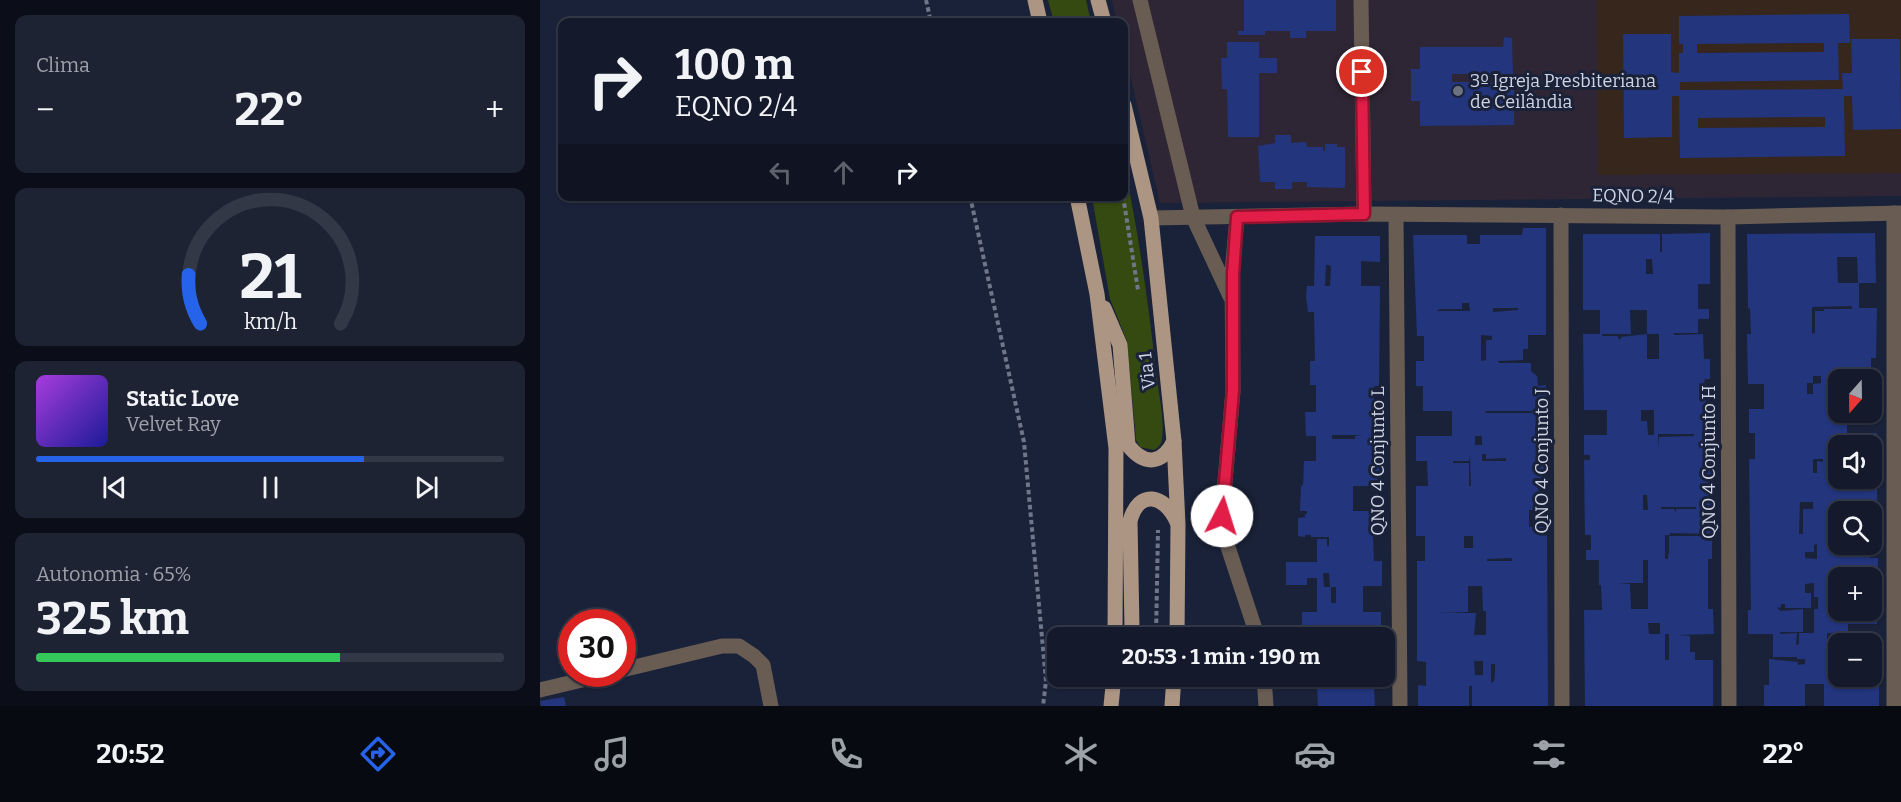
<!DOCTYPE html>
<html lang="pt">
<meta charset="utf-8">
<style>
:root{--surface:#141a2b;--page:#1d2333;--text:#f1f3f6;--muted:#9da1a9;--line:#333847;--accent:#2563eb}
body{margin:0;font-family:Bitter,serif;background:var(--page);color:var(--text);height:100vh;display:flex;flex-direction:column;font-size:22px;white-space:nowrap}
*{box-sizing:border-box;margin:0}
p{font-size:20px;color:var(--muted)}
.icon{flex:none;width:33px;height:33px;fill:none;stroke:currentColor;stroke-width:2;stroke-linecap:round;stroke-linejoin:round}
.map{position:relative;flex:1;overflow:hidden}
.sheet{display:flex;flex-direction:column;gap:15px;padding:15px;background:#0b0e18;width:540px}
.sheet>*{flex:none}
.guide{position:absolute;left:18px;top:18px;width:570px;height:183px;border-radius:12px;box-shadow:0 2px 4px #0004,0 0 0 2px var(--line);background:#141a2b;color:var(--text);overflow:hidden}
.needle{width:39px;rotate:200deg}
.fabs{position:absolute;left:1288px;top:369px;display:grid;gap:12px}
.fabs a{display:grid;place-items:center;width:54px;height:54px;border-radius:12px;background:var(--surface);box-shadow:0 2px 4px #0004,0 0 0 2px var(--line);font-size:30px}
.speed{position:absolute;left:18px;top:609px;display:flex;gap:12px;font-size:30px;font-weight:700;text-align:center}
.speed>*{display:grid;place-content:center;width:78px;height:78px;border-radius:50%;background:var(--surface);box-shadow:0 2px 4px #0004,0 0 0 2px var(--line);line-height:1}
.speed .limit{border:9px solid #d22;background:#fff;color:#111}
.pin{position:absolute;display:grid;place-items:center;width:51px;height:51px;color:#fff;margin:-26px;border:3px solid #fff;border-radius:50%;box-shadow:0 2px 6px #0007}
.me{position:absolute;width:66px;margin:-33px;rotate:5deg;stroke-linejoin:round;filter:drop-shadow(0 0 4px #0008)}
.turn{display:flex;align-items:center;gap:21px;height:126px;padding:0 18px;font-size:27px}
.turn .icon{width:78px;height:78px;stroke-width:2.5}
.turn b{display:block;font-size:42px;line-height:51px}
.lanes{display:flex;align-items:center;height:57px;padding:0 18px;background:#0003;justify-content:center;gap:30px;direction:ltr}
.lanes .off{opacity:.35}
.big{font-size:45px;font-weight:700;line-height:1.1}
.sheet .card{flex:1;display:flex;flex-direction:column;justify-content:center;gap:9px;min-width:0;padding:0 21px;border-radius:12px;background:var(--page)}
.sheet .dial{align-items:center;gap:0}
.dial svg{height:156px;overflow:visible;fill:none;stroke:var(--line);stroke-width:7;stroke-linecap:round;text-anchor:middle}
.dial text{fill:var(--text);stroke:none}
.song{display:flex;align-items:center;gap:18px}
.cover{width:72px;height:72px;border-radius:9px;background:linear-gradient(135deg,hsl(280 70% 55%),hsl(240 70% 35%))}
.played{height:6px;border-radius:3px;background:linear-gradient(90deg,var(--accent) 70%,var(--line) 70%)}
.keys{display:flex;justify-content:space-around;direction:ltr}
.heat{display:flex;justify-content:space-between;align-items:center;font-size:33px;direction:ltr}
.charge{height:9px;border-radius:4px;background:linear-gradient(90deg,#34c759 65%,var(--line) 0)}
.trip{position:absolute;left:507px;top:627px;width:348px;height:60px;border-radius:12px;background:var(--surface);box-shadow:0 2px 4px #0004,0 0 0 2px var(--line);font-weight:700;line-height:60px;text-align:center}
.tab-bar{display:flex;height:96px;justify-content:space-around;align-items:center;background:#080a11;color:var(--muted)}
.tab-bar .icon{width:42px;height:42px}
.tab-bar .active{color:var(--accent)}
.tab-bar b{font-size:27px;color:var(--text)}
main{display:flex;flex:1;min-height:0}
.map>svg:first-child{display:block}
</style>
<main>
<section class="sheet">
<div class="card"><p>Clima</p>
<div class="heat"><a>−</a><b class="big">22°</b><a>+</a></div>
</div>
<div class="card dial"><svg viewBox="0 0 100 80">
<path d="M14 69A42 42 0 1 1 86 69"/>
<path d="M14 69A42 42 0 0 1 8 44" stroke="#2563eb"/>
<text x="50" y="56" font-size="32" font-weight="700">21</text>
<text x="50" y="72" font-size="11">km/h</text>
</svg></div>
<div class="card">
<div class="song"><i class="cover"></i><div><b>Static Love</b><p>Velvet Ray</p></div></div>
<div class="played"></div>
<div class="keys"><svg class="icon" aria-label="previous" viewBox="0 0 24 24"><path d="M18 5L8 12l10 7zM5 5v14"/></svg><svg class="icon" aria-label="pause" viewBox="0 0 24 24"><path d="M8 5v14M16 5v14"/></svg><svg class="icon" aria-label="next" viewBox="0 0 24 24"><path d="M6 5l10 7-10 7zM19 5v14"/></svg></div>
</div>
<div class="card"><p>Autonomia · 65%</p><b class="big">325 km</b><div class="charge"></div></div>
</section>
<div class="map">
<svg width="1361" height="706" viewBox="0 0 1361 706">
<rect width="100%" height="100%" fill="#1a2239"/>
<!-- commercial -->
<polygon fill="#2f2635" points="572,0 1361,0 1361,196 620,203 584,49 584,22 577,22"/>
<!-- education -->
<polygon fill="#36261c" points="1057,0 1361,0 1361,173 1058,175"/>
<!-- green -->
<g fill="#344a10">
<polygon points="508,0 546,0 551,22 514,22"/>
<path d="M584,166C599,233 608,302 616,371C618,392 625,418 622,439C621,445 619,447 614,450L600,447L596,440L587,341L570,299L552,197L584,196Z"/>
</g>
<!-- building -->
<g fill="#22357d" fill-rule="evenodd">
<polygon points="704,0 796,0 796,31 766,31 766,38 750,38 750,31 725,31 725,35 698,35 698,31 704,31"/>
<path d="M1309,14L1310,43H1298L1299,80L1140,82V90L1303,89L1302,73H1312L1311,39H1360L1361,129L1313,130L1312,96H1304L1305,156L1140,158L1139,96H1132V137L1084,138L1083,34H1131V72L1139,73V53H1143V44H1139V16ZM1284,43V52L1157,53V44ZM1285,117V127L1158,128V118Z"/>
<polygon points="964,37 972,38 973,74 912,74 912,82 974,82 974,125 880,126 880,101 871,101 871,69 880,69 880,47 963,47"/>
<polygon points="687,42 719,42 719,58 737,58 737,73 719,73 719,137 688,137 687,89 682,89 681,58 687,58"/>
<polygon points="735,135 751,135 751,143 766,142 767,147 783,147 783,151 785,151 785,144 797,144 797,147 805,147 805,188 767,187 767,182 752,182 752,189 735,189 735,182 720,182 718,146 735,143"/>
<path d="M983,228H1006V335H988V349H983V360L958,361L959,363H991V371L997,376L998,386L1006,385L1007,486H998L999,510H989V527H1004L1005,536L1007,535L1008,706H932V686H929V706H878V685L886,686V662L877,661V561H885V536H876V486H888L887,461H876V436H912V411H883V386H876V361H884V336H877L873,235H927V244H940V235H982ZM922,303H929L930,311H896L900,309H922ZM953,308H978V310L953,312ZM941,335L952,336V340H946V360L941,361ZM946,411H992V413H945ZM935,436H942V445H935ZM942,454H946V459L966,458V461H942ZM930,456L931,486H929V463H913V461H929ZM924,536H933V548H924ZM972,558V561H947V559ZM928,586H942L943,611H946V635H934L936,613H898L928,612ZM934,661H943V675H935ZM951,664H955V675L954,681L951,683Z"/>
<path d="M1170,233V284H1158V309H1169V319H1158V333H1133L1135,335L1163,334L1164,359H1170V379H1165L1164,384H1166V434H1170L1171,459V534L1130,533V535H1125V559H1128V554H1129V536H1172V559H1168V609H1173L1174,634L1138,635L1150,636V652H1155V660H1173V706H1045L1044,610H1062L1061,585H1059V560H1046V550H1051V535H1045L1044,460H1050V455H1044V435H1067V410H1044L1043,334H1060V310H1043V234H1120V252H1122V234ZM1106,259H1112L1113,274H1106ZM1090,310H1107V334H1119V359H1107V334L1081,337V339H1078V336H1062V334H1091ZM1101,410H1114V435H1108L1107,421H1101ZM1118,434H1154V436L1119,437L1118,449ZM1103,495H1107L1108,510H1103ZM1121,507H1156V509H1136V513L1134,509H1121ZM1103,560H1108V609H1091L1090,584L1079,583H1103ZM1108,623H1120V634H1109ZM1125,634H1129V660H1125Z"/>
<path d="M1335,233L1336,283H1319V308H1337L1336,358H1331V380H1305V377L1299,380V412H1307V433H1337V547H1332V512H1304V509H1291L1294,510L1293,516L1299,517V544H1330V558H1338L1337,624H1308V633L1339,634V659H1332V644H1299V659H1289L1299,660V676H1333V684H1339V706H1284V684H1265V706H1224V685H1229V659L1258,662V665L1265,664V659H1257V657H1233V634H1208V610H1211L1209,459H1215V433H1209V409H1224V384H1208L1207,334H1211L1210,308L1208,309L1207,234ZM1297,257H1317L1318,283H1298ZM1312,306V309H1284V311H1275V333L1272,334V307ZM1273,376H1281V383L1273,384V394H1267V383H1273ZM1287,383L1292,384L1291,398H1287ZM1299,446H1332V478H1299ZM1273,459H1283V462L1277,461V473H1273ZM1260,502H1273V509H1263V534H1259ZM1277,544V559L1265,558V552H1274V545ZM1299,578H1332V610H1299ZM1274,583V597H1278V609H1274V633H1259V644L1256,645L1257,633L1240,634V632H1263V609L1241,611L1237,608L1241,607V604H1245V608H1271V593H1265V584ZM1287,633H1293V652H1287Z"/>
<path d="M775,236H840V262L821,261V286H840L839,386H834V411H841V486H813V511H832L834,561H842V586H823V612H841V637L762,638V612H777V578H767V585H746V562H777V539H787V546H789V537H771V535H765V537L758,536V518L765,517V514H767V511H760L761,486L763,485L764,461H776V436H766L765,412H776V385H770V361H775L774,312H768L766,296L767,286H774ZM786,265H790L791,268L790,286H785ZM792,435H821L815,436V439H792ZM783,573H789L790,587H784ZM791,587H796V603H791Z"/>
<polygon points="1332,383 1335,383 1336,408 1332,408"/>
<polygon points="755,676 842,676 842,686 834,687 835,706 778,706 777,687 755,688"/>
<polygon points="24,697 26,706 1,706 0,701"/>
</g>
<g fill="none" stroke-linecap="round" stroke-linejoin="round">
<!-- path -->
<g stroke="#6f768a" stroke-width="4" stroke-dasharray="4.5 3" stroke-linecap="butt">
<polyline points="386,0 391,22"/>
<polyline points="430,196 484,442 506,681 503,706"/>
<polyline points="583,196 598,290"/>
<polyline points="616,638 618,530"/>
</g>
<!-- minor -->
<g stroke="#685c53" stroke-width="15">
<polyline points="600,0 653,217 690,296"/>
<polyline points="821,0 824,214"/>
<polyline points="1021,215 1022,706"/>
<polyline points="856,216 860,706"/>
<polyline points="697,217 692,274 693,391 682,515 686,541 718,638"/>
<polyline points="1188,217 1189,706"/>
<polyline points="611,218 824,214 1188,217 1361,213"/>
<polyline points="82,670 182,646 199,646 214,656 223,665 231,706"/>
<polyline points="724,676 726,706"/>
<polyline points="0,690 67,674"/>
<polyline points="1354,706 1354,213"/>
</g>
<!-- major -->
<g stroke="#ad9583" stroke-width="15">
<polyline points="495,0 500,22"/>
<polyline points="558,0 564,22"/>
<polyline points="584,105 611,218 634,441 638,524 637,638"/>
<polyline points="537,196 557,294 576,448 575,638"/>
<path d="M564,308L580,345L588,445C604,466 622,465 634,441"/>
<path d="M588,638L592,629L590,521C599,488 625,495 637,522"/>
<polyline points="571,706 574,676"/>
<polyline points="632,706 634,676"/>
</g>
</g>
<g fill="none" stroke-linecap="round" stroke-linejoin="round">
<!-- route casing -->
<g stroke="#92132f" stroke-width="15">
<polyline id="route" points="682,516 693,391 693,274 697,217 824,214 822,72"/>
</g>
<!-- route -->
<use href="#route" stroke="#e11d48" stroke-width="10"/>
</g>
<!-- markers -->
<circle fill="#6b7280" stroke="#1a2239" stroke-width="2" cx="918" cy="91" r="6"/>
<g text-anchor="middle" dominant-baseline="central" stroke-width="6" stroke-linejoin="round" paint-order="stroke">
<!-- poi labels -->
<g font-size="18" fill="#ced4e4" stroke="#1a2239" text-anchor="start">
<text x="930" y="81">3º Igreja Presbiteriana<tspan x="930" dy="21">de Ceilândia</tspan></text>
</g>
<!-- street labels -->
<g font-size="18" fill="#ced4e4" stroke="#1a2239">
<text transform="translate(1093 196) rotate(1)">EQNO 2/4</text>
<text transform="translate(607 371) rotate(-96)">Via 1</text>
<text transform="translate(838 461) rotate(-90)">QNO 4 Conjunto L</text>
<text transform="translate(1002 461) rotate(-90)">QNO 4 Conjunto J</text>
<text transform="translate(1169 462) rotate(-90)">QNO 4 Conjunto H</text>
</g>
</g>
</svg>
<div class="fabs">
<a><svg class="needle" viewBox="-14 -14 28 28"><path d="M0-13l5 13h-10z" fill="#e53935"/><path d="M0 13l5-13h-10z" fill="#9da1a9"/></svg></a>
<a><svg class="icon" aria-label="sound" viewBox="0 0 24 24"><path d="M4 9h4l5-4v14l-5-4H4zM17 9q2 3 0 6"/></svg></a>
<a><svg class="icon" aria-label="search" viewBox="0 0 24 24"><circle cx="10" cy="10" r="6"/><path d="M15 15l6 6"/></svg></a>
<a>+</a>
<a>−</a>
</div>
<div class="speed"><div class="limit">30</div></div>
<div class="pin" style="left:822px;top:72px;background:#d93025"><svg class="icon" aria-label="arrive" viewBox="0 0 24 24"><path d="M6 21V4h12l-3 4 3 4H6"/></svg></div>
<svg class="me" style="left:682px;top:516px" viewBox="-20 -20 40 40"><circle r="19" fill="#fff"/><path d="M0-13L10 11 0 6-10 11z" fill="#e11d48"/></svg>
<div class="trip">20:53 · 1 min · 190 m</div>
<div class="guide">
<div class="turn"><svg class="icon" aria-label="right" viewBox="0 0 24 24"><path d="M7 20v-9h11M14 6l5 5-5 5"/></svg><div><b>100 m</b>EQNO 2/4</div></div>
<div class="lanes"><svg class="icon off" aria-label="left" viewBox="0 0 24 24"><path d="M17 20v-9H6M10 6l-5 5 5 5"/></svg><svg class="icon off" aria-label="ahead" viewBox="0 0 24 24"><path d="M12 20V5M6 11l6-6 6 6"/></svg><svg class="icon" aria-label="right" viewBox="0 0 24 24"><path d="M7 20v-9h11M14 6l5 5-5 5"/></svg></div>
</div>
</div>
</main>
<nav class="tab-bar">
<b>20:52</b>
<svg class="icon active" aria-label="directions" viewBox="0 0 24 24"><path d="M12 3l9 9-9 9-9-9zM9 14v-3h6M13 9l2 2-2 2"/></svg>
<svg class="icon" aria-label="music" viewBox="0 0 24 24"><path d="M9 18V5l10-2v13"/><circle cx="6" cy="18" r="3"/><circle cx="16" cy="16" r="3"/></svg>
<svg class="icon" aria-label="phone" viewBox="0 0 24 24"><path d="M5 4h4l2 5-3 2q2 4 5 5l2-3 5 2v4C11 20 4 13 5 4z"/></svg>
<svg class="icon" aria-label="climate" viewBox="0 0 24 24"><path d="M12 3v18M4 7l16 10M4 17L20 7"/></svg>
<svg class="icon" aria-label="car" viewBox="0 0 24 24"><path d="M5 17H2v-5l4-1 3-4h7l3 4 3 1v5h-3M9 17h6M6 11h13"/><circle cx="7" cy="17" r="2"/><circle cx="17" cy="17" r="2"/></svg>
<svg class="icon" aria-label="filters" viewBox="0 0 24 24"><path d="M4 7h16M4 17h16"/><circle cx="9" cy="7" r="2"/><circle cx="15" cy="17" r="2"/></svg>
<b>22°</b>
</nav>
